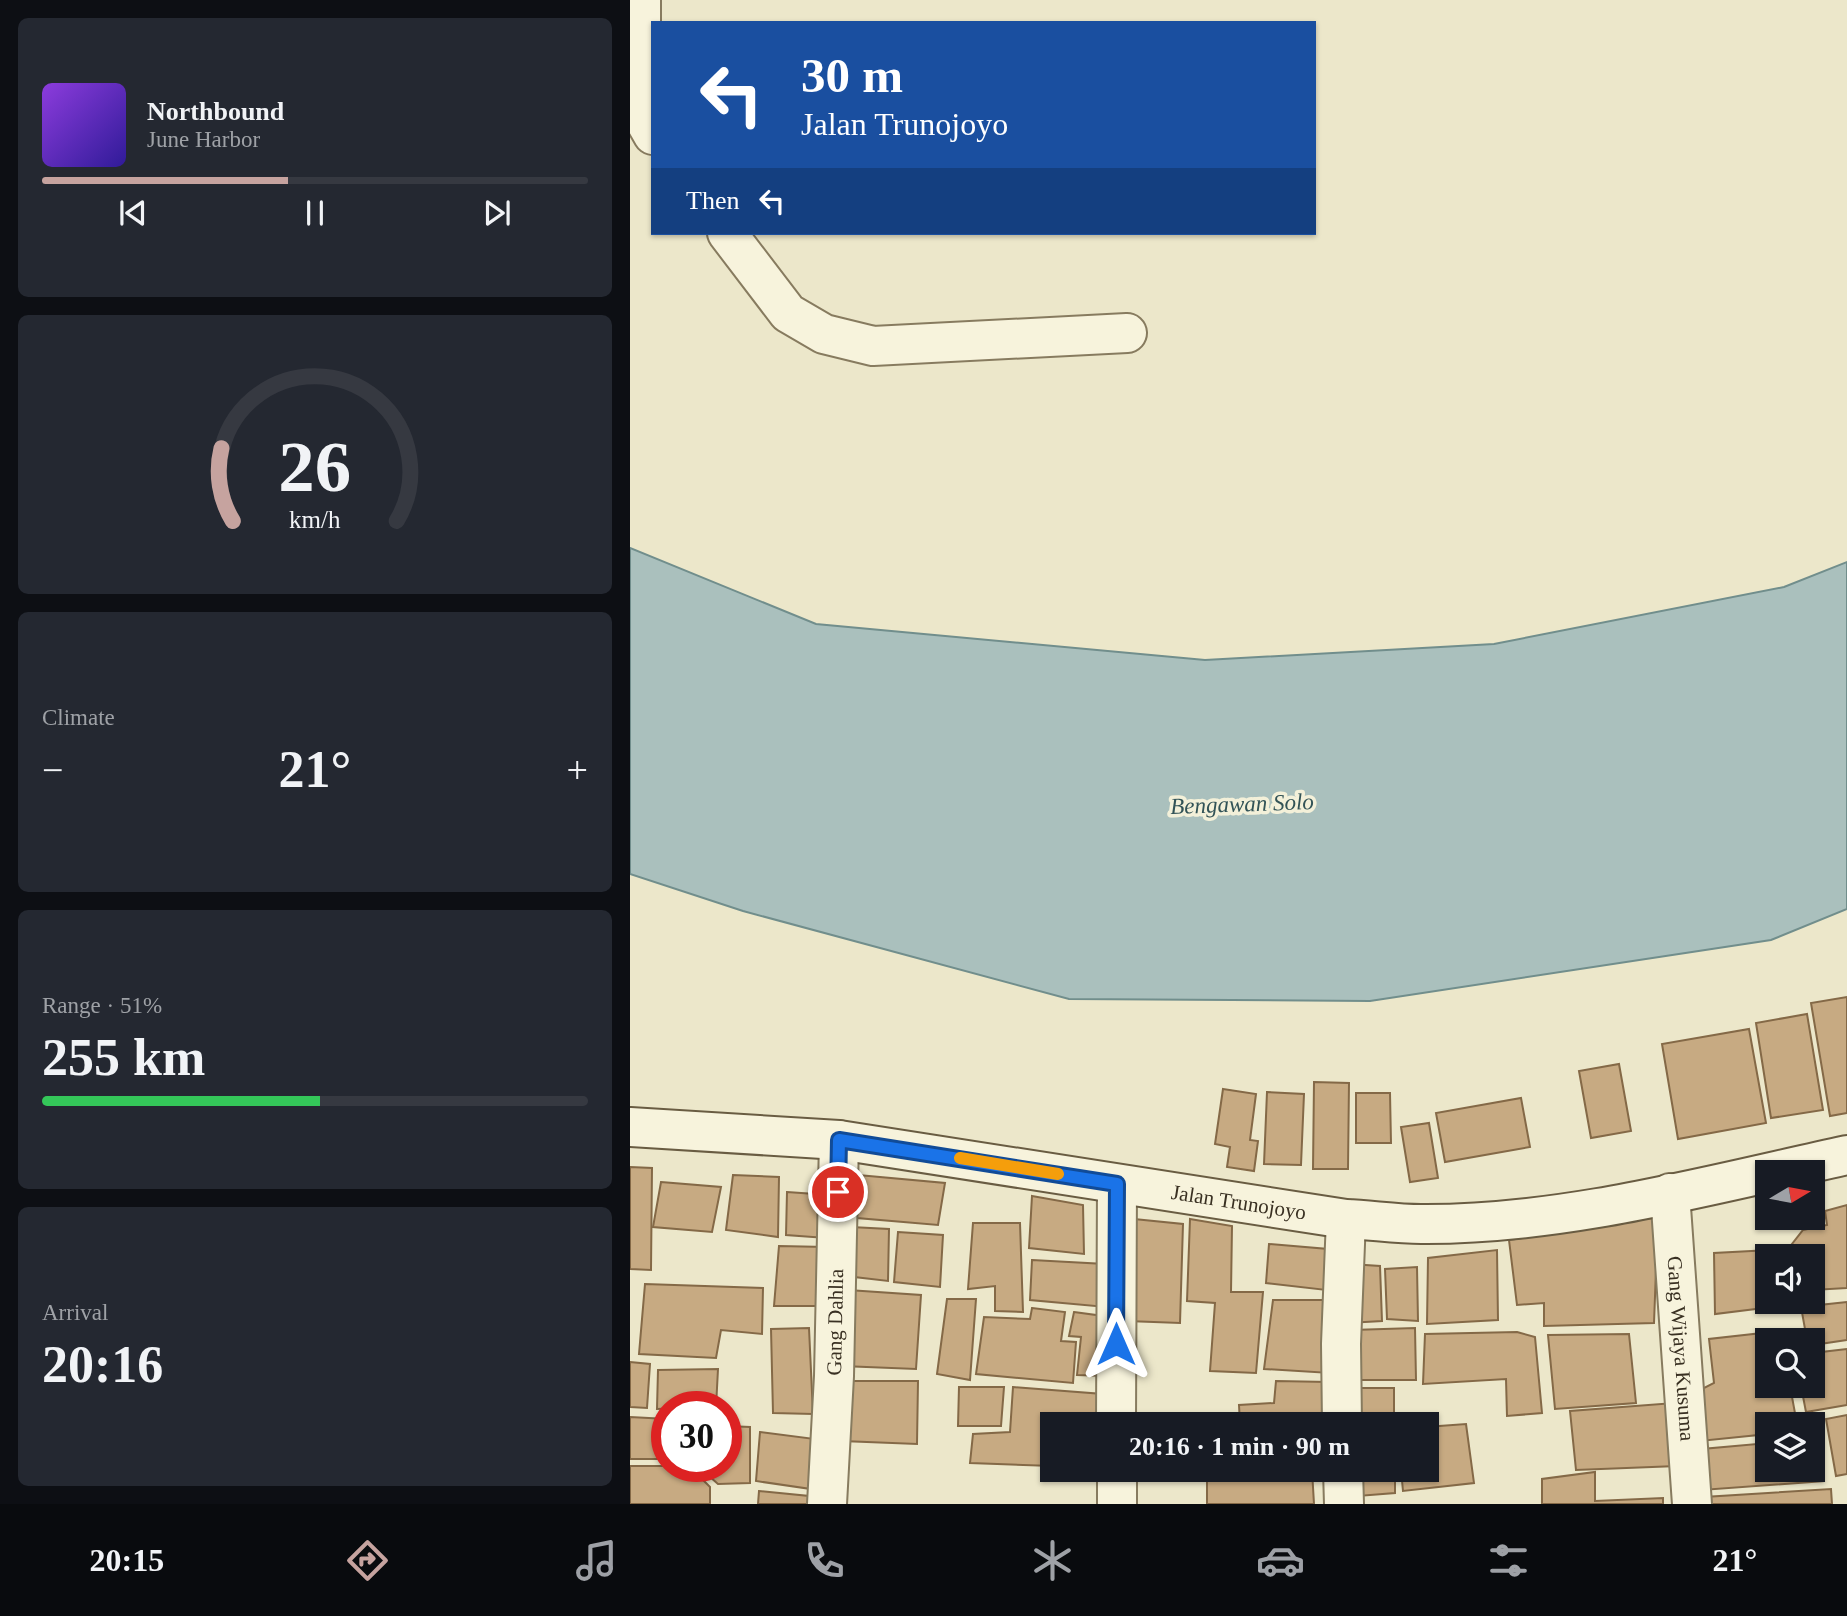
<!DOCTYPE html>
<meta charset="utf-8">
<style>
:root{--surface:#171b24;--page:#242831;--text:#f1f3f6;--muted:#9ea1a6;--line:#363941;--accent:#c6a39f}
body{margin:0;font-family:"Times New Roman",serif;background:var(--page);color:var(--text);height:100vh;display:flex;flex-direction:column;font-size:26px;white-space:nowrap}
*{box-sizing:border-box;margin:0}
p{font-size:23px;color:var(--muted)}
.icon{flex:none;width:38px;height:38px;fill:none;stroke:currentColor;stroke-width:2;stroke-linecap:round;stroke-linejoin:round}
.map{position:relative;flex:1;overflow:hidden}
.sheet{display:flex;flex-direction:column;gap:18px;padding:18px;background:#0d0f14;width:630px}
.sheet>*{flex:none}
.hud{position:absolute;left:21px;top:21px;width:665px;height:214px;border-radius:0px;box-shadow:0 2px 5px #0004;background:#1a4fa0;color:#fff;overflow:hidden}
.needle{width:46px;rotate:80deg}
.fabs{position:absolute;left:1125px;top:1160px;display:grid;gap:14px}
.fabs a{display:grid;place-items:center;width:70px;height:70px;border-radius:0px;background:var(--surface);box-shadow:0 2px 5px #0004;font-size:35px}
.speed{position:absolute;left:21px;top:1391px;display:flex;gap:14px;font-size:35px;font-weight:700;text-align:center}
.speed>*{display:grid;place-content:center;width:91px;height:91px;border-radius:50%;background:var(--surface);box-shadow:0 2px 5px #0004;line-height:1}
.speed .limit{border:10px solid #d22;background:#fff;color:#111}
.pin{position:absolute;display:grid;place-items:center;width:60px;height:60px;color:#fff;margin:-30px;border:4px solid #fff;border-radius:50%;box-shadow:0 2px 7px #0007}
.me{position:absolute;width:77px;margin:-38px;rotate:0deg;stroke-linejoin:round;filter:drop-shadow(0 0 5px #0008)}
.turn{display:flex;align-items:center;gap:24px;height:147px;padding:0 35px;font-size:32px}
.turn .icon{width:91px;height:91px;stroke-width:2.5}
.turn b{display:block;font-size:49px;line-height:60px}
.then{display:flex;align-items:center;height:66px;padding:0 35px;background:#0003;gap:14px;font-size:26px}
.big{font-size:52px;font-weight:600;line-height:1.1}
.sheet .tile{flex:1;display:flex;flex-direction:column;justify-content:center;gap:10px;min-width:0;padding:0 24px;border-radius:10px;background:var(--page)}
.sheet .dial{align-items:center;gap:0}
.dial svg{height:182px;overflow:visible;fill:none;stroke:var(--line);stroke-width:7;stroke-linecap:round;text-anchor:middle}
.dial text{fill:var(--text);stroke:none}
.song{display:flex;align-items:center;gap:21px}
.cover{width:84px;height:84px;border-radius:10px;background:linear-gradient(135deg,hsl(270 70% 55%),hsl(250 70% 35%))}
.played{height:7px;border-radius:4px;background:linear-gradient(90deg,var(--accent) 45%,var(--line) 45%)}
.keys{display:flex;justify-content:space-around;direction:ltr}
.heat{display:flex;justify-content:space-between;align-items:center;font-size:38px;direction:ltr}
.charge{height:10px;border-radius:5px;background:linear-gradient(90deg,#34c759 51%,var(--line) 0)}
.trip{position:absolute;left:410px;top:1412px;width:399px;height:70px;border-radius:0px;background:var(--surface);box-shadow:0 2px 5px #0004;font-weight:600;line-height:70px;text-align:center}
.menu{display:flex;height:112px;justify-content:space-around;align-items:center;background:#090b0e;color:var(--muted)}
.menu .icon{width:49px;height:49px}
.menu .current{color:var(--accent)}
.menu b{font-size:32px;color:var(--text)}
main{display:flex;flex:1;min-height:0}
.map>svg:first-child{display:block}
</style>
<main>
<section class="sheet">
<div class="tile">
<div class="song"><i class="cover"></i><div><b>Northbound</b><p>June Harbor</p></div></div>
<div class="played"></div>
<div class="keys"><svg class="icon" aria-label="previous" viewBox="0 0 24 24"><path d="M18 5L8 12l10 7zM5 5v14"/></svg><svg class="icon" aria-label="pause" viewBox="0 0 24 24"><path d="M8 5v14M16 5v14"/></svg><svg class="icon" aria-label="next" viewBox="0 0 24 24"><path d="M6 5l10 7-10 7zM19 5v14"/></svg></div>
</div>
<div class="tile dial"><svg viewBox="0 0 100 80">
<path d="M14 69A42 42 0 1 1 86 69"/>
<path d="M14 69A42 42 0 0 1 9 37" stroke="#c6a39f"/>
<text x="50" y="56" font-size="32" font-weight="700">26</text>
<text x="50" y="72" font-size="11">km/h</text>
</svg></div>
<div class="tile"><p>Climate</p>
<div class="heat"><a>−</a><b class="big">21°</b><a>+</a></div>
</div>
<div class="tile"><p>Range · 51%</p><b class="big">255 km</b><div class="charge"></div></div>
<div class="tile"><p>Arrival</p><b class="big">20:16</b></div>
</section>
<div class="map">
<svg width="1217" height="1504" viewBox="0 0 1217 1504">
<rect width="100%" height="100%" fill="#ece7ca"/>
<!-- water -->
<polygon fill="#aac0bd" stroke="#718e8c" stroke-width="2" points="0,548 186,624 575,660 864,644 1154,587 1217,562 1217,909 1141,940 740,1001 439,999 113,911 0,874"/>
<!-- building -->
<g fill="#c7aa82" stroke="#846947" stroke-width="2">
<polygon points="1217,997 1217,1113 1200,1116 1181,1003"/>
<polygon points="1177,1014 1193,1110 1141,1118 1126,1023"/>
<polygon points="1119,1029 1136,1123 1048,1139 1032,1044"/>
<polygon points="989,1064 1001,1131 961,1138 949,1071"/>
<polygon points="684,1082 719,1083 718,1169 683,1169"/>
<polygon points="593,1089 626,1094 620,1140 628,1141 624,1171 597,1167 600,1147 585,1144"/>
<polygon points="637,1092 674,1094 671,1165 634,1164"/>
<polygon points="726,1093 760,1093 761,1143 726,1143"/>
<polygon points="891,1098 900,1147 815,1162 806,1113"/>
<polygon points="799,1123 808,1178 780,1182 771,1127"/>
<polygon points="0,1167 22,1168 21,1270 0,1269"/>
<polygon points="103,1175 149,1177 148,1237 96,1230"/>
<polygon points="228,1175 315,1183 308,1225 227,1218"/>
<polygon points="31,1182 91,1187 82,1232 23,1227"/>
<polygon points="157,1192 199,1195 196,1238 156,1235"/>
<polygon points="402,1196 453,1205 454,1254 399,1248"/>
<polygon points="1217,1205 1217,1288 1183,1290 1183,1256 1138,1256 1138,1302 1167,1302 1167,1304 1085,1314 1084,1253 1158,1249 1173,1230 1197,1225 1195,1211"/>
<polygon points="1028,1217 1024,1323 914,1326 914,1303 887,1305 879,1240"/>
<polygon points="504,1219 553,1224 550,1323 497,1321"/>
<polygon points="560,1219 602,1226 601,1292 633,1292 626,1373 580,1371 585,1303 557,1301"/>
<polygon points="343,1223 390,1223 393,1312 365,1311 365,1286 338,1289"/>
<polygon points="221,1227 259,1229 258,1281 216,1276"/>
<polygon points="268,1232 313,1235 310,1287 264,1282"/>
<polygon points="639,1244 698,1249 696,1290 636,1283"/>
<polygon points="149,1246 196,1247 193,1306 144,1306"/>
<polygon points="867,1250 868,1320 797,1324 798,1258"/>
<polygon points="402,1260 475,1264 476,1307 400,1300"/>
<polygon points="720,1264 750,1266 752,1321 718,1323"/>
<polygon points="787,1267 788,1321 757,1319 755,1269"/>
<polygon points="15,1284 133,1288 132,1334 91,1330 86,1358 9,1354"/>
<polygon points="218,1290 291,1295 286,1369 212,1366"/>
<polygon points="317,1299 346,1299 340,1380 307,1374"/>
<polygon points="643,1300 700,1300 700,1373 634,1369"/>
<polygon points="1217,1302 1217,1340 1183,1345 1183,1340 1177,1340 1171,1307"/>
<polygon points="402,1308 435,1312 431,1341 446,1342 443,1383 346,1374 354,1317 400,1319"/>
<polygon points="444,1312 473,1316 476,1376 447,1375 451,1337 439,1336"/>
<polygon points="179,1328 183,1414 143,1413 141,1329"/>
<polygon points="785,1328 786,1380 721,1380 722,1330"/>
<polygon points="1150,1331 1152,1340 1138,1340 1138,1386 1160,1386 1167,1424 1138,1424 1138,1434 1070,1441 1066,1392 1084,1383 1079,1339"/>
<polygon points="887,1332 905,1337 912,1413 877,1416 876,1379 793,1384 795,1334"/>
<polygon points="999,1334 1006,1403 925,1409 918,1335"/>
<polygon points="1217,1349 1217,1405 1176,1412 1171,1386 1183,1386 1183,1353"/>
<polygon points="0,1362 20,1364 17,1408 0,1407"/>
<polygon points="88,1369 86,1407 27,1409 28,1370"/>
<polygon points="213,1381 288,1381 287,1444 212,1441"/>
<polygon points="646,1381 699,1382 700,1424 610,1424 609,1405 644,1403"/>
<polygon points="329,1387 374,1387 371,1426 328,1426"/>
<polygon points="383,1387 473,1394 473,1424 422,1424 422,1466 340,1463 343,1434 380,1432"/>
<polygon points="727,1388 764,1388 764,1424 728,1424"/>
<polygon points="1044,1403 1047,1466 946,1470 940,1411"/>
<polygon points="1217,1415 1217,1474 1206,1476 1196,1419"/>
<polygon points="0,1417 37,1419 37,1459 0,1459"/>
<polygon points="836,1424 844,1483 773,1491 771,1470 796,1470 796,1427"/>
<polygon points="96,1426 120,1427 120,1483 88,1484 70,1468 96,1466"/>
<polygon points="130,1432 185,1439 181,1489 126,1481"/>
<polygon points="1183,1439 1189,1439 1194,1481 1072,1490 1072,1449 1138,1443 1138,1470 1183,1470"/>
<polygon points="0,1466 59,1466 80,1487 80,1504 0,1504"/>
<polygon points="682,1470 684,1504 577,1504 577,1476"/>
<polygon points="728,1470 765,1470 765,1493 728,1496"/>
<polygon points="965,1472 965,1501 1033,1498 1033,1504 912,1504 912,1479"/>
<polygon points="1201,1489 1202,1504 1074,1504 1074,1497"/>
<polygon points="129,1491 189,1497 188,1504 128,1504"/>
</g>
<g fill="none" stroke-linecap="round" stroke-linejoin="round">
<!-- street casing -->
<g stroke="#877b5f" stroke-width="42">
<g id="street">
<polyline points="11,0 11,103 13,118 23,135"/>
<polyline points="97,233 158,313 194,334 243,346 497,333"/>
<path id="s1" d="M1040,1193L1062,1504"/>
<polyline points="486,1424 487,1184"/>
<polyline points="712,1424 711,1344 716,1219"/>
<polyline points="487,1470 487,1504"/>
<polyline points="713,1470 714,1504"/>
<path id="s2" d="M197,1504L204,1376L209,1140"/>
</g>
</g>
<!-- secondary casing -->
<g stroke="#695c42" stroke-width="42">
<g id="secondary">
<path id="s3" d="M0,1127L209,1140L716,1219C741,1220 766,1224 791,1224C935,1225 1078,1185 1217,1155"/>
</g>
</g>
<!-- street -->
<use href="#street" stroke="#f7f3dc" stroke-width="38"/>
<!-- secondary -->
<use href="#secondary" stroke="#f7f3dc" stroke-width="38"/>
</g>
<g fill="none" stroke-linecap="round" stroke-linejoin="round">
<!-- route casing -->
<g stroke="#114b97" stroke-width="18">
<polyline id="route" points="208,1192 209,1140 487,1184 486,1344"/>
</g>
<!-- route -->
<use href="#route" stroke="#1a73e8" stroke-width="12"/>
<!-- slow -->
<polyline stroke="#f59e0b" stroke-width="12" points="330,1158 428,1174"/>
</g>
<g text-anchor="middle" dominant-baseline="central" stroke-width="7" stroke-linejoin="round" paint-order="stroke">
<!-- street labels -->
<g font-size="21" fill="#393022" stroke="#f3f0d9">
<text stroke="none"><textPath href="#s3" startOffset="614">Jalan Trunojoyo</textPath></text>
<text stroke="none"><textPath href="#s2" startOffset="182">Gang Dahlia</textPath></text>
<text stroke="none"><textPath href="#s1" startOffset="156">Gang Wijaya Kusuma</textPath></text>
</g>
<!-- water labels -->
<g font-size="23" font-style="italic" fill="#325357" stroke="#f3f0d9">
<text transform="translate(612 804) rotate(-2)">Bengawan Solo</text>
</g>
</g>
</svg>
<div class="fabs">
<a><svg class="needle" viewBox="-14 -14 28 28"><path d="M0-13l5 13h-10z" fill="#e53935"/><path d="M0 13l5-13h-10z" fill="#9ea1a6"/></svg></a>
<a><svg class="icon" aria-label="sound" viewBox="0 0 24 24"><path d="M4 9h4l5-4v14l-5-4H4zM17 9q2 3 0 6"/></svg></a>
<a><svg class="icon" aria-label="search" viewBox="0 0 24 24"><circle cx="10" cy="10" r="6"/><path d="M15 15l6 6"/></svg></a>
<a><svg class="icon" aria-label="layers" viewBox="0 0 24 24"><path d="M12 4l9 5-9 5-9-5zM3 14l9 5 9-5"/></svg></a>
</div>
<div class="speed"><div class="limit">30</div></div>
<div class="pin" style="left:208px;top:1192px;background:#d93025"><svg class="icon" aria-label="arrive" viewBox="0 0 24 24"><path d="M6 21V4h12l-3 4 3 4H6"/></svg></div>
<svg class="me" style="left:486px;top:1344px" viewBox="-20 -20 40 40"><path d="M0-17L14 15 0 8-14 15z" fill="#1a73e8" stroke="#fff" stroke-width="4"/></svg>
<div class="trip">20:16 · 1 min · 90 m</div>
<div class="hud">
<div class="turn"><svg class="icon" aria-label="left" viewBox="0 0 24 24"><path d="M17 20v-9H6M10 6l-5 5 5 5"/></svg><div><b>30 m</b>Jalan Trunojoyo</div></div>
<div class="then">Then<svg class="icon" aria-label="left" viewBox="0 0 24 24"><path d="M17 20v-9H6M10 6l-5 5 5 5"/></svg></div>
</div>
</div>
</main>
<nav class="menu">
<b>20:15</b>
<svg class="icon current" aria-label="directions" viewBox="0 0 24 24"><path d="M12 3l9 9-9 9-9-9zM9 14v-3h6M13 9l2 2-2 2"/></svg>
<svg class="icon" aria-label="music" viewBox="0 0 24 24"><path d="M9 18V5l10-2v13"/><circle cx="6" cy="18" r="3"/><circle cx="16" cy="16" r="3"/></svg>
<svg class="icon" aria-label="phone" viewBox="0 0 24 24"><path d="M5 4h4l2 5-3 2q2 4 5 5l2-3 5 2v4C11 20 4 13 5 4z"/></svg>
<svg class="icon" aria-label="climate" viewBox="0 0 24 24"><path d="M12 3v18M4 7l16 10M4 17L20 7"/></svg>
<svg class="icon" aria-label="car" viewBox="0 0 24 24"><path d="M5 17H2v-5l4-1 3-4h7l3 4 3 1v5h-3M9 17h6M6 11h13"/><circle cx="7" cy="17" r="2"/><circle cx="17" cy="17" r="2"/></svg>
<svg class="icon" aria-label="filters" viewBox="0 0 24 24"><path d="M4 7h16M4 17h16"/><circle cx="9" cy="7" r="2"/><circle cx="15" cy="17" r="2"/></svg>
<b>21°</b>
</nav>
